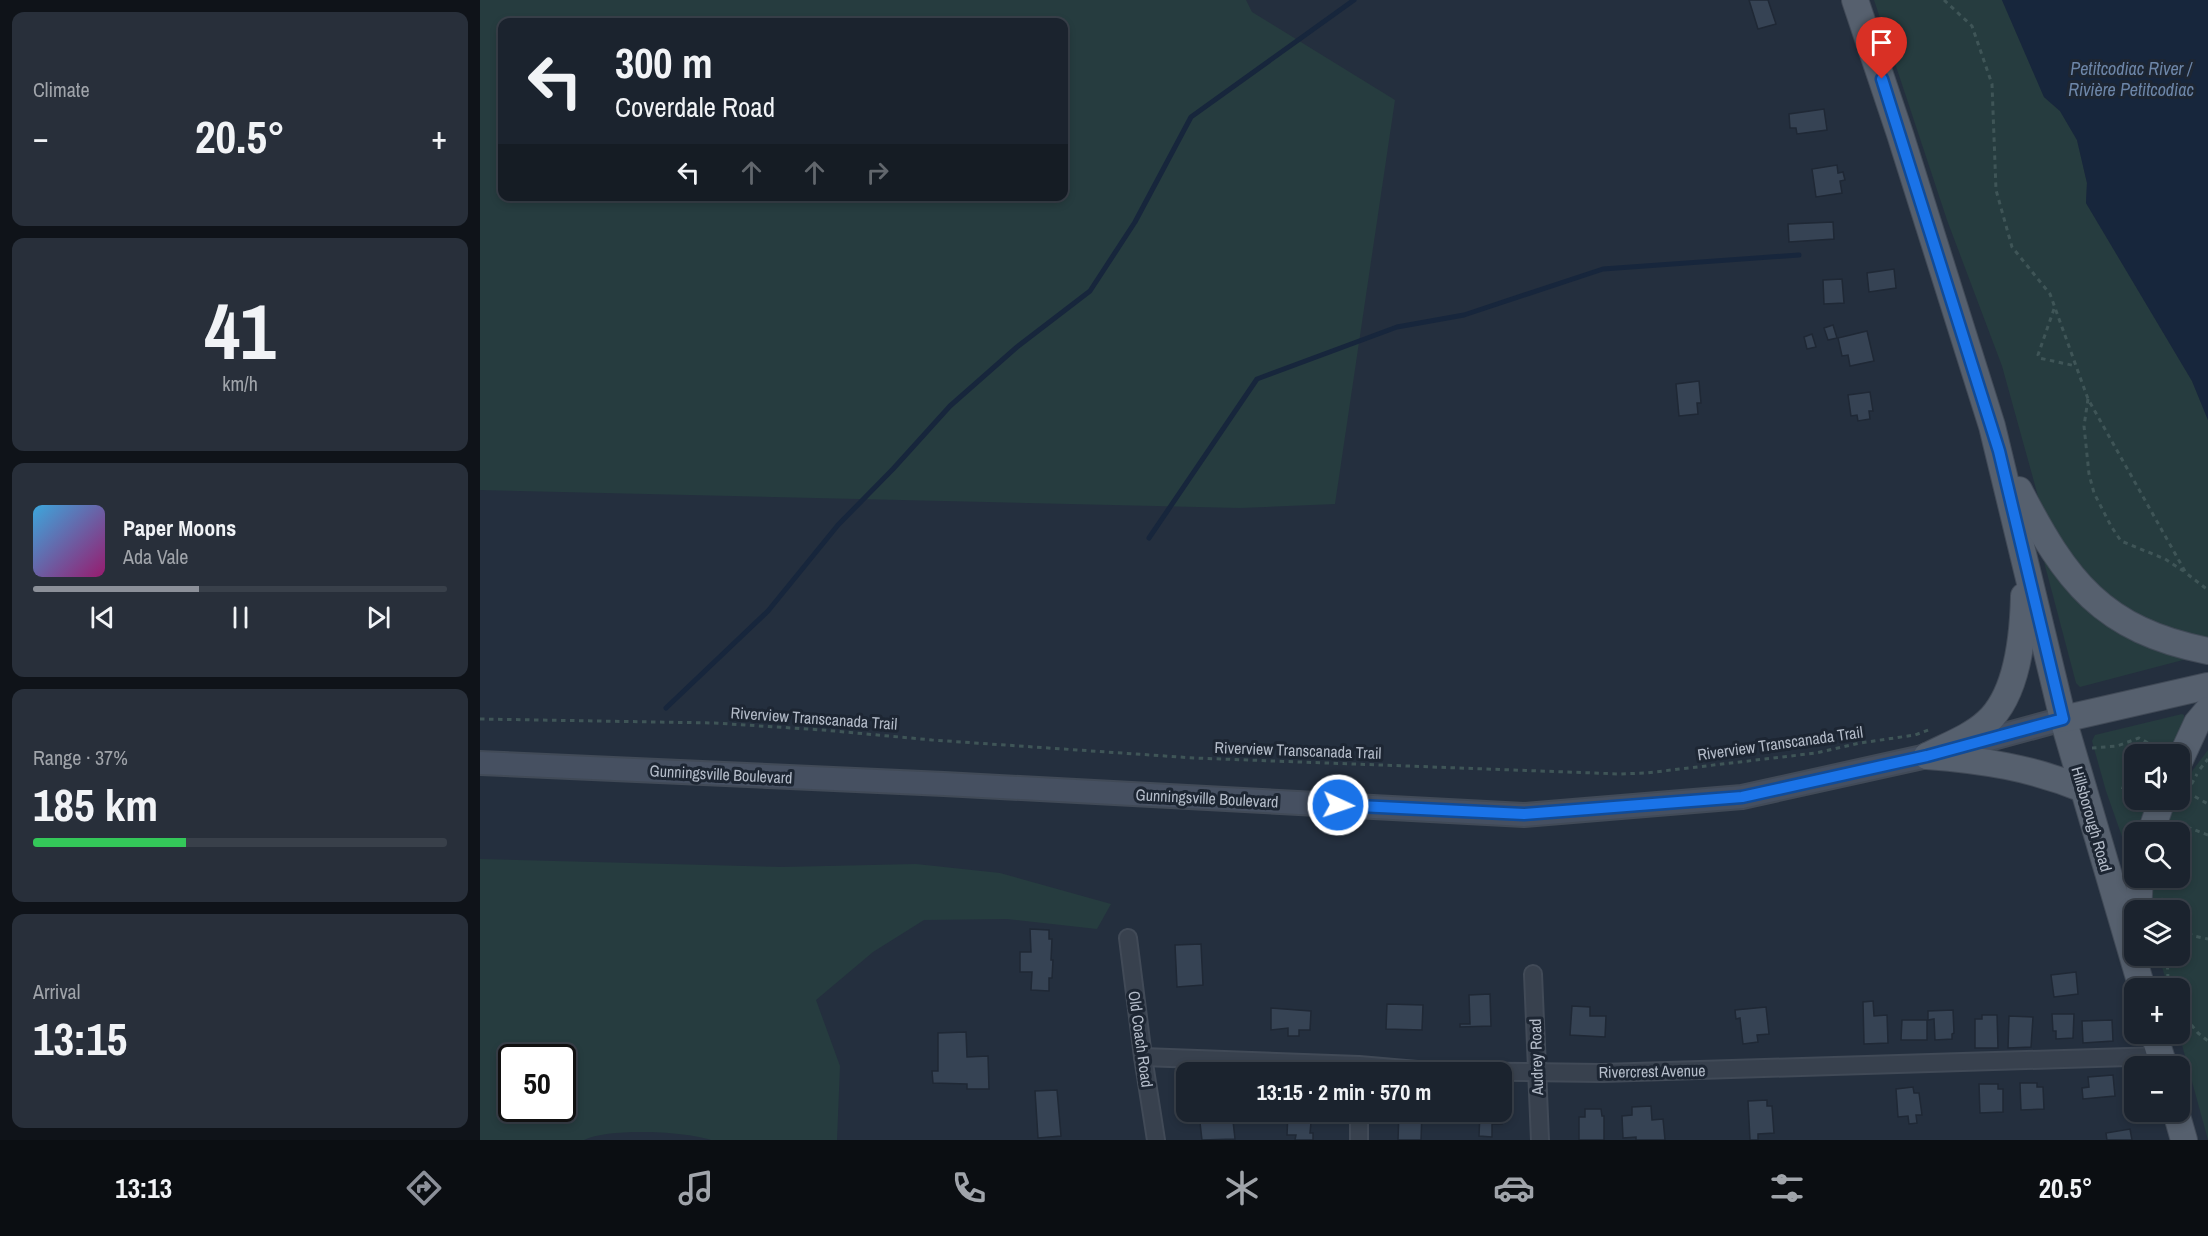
<!DOCTYPE html>
<meta charset="utf-8">
<style>
:root{--surface:#1b232e;--page:#282f3a;--text:#f1f3f6;--muted:#a0a4aa;--line:#39404a;--accent:#8c9099}
body{margin:0;font-family:"Archivo Narrow",sans-serif;background:var(--page);color:var(--text);height:100vh;display:flex;flex-direction:column;font-size:22px;white-space:nowrap}
*{box-sizing:border-box;margin:0}
p{font-size:20px;color:var(--muted)}
.icon{flex:none;width:33px;height:33px;fill:none;stroke:currentColor;stroke-width:2;stroke-linecap:round;stroke-linejoin:round}
.map{position:relative;flex:1;overflow:hidden}
.sheet{display:flex;flex-direction:column;gap:12px;padding:12px;background:#0f1319;width:480px}
.sheet>*{flex:none}
.top-card{position:absolute;left:18px;top:18px;width:570px;height:183px;border-radius:12px;box-shadow:0 3px 9px #0003,0 0 0 2px var(--line);background:#1b232e;color:var(--text);overflow:hidden}
.tools{position:absolute;left:1644px;top:744px;display:grid;gap:12px}
.tools a{display:grid;place-items:center;width:66px;height:66px;border-radius:12px;background:var(--surface);box-shadow:0 3px 9px #0003,0 0 0 2px var(--line);font-size:30px}
.speed{position:absolute;left:18px;top:1044px;display:flex;gap:12px;font-size:30px;font-weight:700;text-align:center}
.speed>*{display:grid;place-content:center;width:78px;height:78px;border-radius:50%;background:var(--surface);box-shadow:0 3px 9px #0003,0 0 0 2px var(--line);line-height:1}
.speed .limit{border:3px solid #111;border-radius:9px;background:#fff;color:#111}
.pin{position:absolute;display:grid;place-items:center;width:51px;height:51px;color:#fff;margin:-62px -26px;border-radius:50% 50% 50% 0;rotate:-45deg;box-shadow:0 0 6px #0007}
.pin .icon{rotate:45deg}
.me{position:absolute;width:66px;margin:-33px;rotate:93deg;stroke-linejoin:round;filter:drop-shadow(0 0 4px #0008)}
.turn{display:flex;align-items:center;gap:21px;height:126px;padding:0 18px;font-size:27px}
.turn .icon{width:78px;height:78px;stroke-width:2.5}
.turn b{display:block;font-size:42px;line-height:51px}
.lanes{display:flex;align-items:center;height:57px;padding:0 18px;background:#0003;justify-content:center;gap:30px;direction:ltr}
.lanes .off{opacity:.35}
.big{font-size:45px;font-weight:700;line-height:1.1}
.sheet .widget{flex:1;display:flex;flex-direction:column;justify-content:center;gap:9px;min-width:0;padding:0 21px;border-radius:12px;background:var(--page)}
.sheet .dial{align-items:center;gap:0}
.dial b{font-size:78px;line-height:1}
.song{display:flex;align-items:center;gap:18px}
.cover{width:72px;height:72px;border-radius:9px;background:linear-gradient(135deg,hsl(200 70% 55%),hsl(320 70% 35%))}
.played{height:6px;border-radius:3px;background:linear-gradient(90deg,var(--accent) 40%,var(--line) 40%)}
.keys{display:flex;justify-content:space-around;direction:ltr}
.heat{display:flex;justify-content:space-between;align-items:center;font-size:33px;direction:ltr}
.charge{height:9px;border-radius:4px;background:linear-gradient(90deg,#34c759 37%,var(--line) 0)}
.trip{position:absolute;left:696px;top:1062px;width:336px;height:60px;border-radius:12px;background:var(--surface);box-shadow:0 3px 9px #0003,0 0 0 2px var(--line);font-weight:700;line-height:60px;text-align:center}
.dock{display:flex;height:96px;justify-content:space-around;align-items:center;background:#0b0e12;color:var(--muted)}
.dock .icon{width:42px;height:42px}
.dock .on{color:var(--accent)}
.dock b{font-size:27px;color:var(--text)}
main{display:flex;flex:1;min-height:0}
.map>svg:first-child{display:block}
</style>
<main>
<section class="sheet">
<div class="widget"><p>Climate</p>
<div class="heat"><a>−</a><b class="big">20.5°</b><a>+</a></div>
</div>
<div class="widget dial"><b>41</b><p>km/h</p></div>
<div class="widget">
<div class="song"><i class="cover"></i><div><b>Paper Moons</b><p>Ada Vale</p></div></div>
<div class="played"></div>
<div class="keys"><svg class="icon" aria-label="previous" viewBox="0 0 24 24"><path d="M18 5L8 12l10 7zM5 5v14"/></svg><svg class="icon" aria-label="pause" viewBox="0 0 24 24"><path d="M8 5v14M16 5v14"/></svg><svg class="icon" aria-label="next" viewBox="0 0 24 24"><path d="M6 5l10 7-10 7zM19 5v14"/></svg></div>
</div>
<div class="widget"><p>Range · 37%</p><b class="big">185 km</b><div class="charge"></div></div>
<div class="widget"><p>Arrival</p><b class="big">13:15</b></div>
</section>
<div class="map">
<svg width="1728" height="1140" viewBox="0 0 1728 1140">
<rect width="100%" height="100%" fill="#242f3e"/>
<!-- green -->
<g fill="#263c3f" fill-rule="evenodd">
<path d="M0,0H766L772,12L915,100L855,504L760,508L0,490ZM22,22H584V196H22Z"/>
<polygon points="1394,0 1522,0 1564,97 1580,111 1597,140 1607,183 1606,203 1712,381 1728,420 1728,640 1672,623 1640,605 1600,570 1561,507 1522,366 1467,220"/>
<polygon points="1563,558 1702,655 1703,660 1600,687 1596,683"/>
<polygon points="1702,714 1704,715 1704,719 1691,754 1654,754 1654,800 1670,800 1654,832 1650,848 1646,848 1626,791 1612,741 1615,735"/>
<polygon points="1728,750 1728,1140 1699,1034 1700,988 1688,988 1679,956 1700,956 1700,910 1671,910 1671,878 1700,878 1700,832 1680,832 1693,800 1700,800 1700,787"/>
<path d="M0,859L302,867L436,864L520,873L631,904L617,929L527,919L444,920L393,952L336,1000L360,1066L357,1140H231C203,1131 129,1128 104,1140H0ZM32,1058H82V1108H32Z"/>
</g>
<!-- water -->
<polygon fill="#17263c" points="1522,0 1728,0 1728,420 1712,381 1606,203 1607,183 1597,140 1580,111 1564,97"/>
<g fill="none" stroke-linecap="round" stroke-linejoin="round">
<!-- stream -->
<g stroke="#17263c" stroke-width="5">
<polyline points="669,538 777,379 917,327 984,315 1123,269 1319,255"/>
<polyline points="186,708 288,611 358,525 413,469 470,406 537,347 610,291 655,222 711,117 874,0"/>
</g>
</g>
<!-- building -->
<g fill="#364354" stroke="#1f2835" stroke-width="1.5">
<polygon points="1269,0 1288,0 1296,24 1278,29"/>
<polygon points="1344,109 1347,130 1317,134 1316,128 1310,128 1309,114"/>
<polygon points="1357,165 1358,173 1363,172 1365,180 1360,181 1362,193 1336,197 1332,169"/>
<polygon points="1353,222 1354,239 1309,242 1308,224"/>
<polygon points="1414,269 1416,288 1389,292 1387,273"/>
<polygon points="1362,279 1364,303 1344,304 1343,280"/>
<polygon points="1353,325 1357,338 1348,340 1344,328"/>
<polygon points="1387,331 1394,361 1370,366 1368,355 1362,356 1358,338"/>
<polygon points="1332,334 1336,347 1327,349 1324,337"/>
<polygon points="1219,381 1221,403 1217,403 1218,414 1199,416 1196,384"/>
<polygon points="1390,392 1393,411 1389,411 1390,419 1378,421 1377,415 1371,416 1368,395"/>
<polygon points="550,929 569,930 569,939 572,939 571,960 573,960 572,978 569,978 569,991 551,990 552,972 540,972 540,952 551,952"/>
<polygon points="721,944 723,985 697,987 695,945"/>
<polygon points="1596,972 1598,994 1574,997 1571,975"/>
<polygon points="1010,994 1011,1026 980,1027 980,1024 990,1024 989,995"/>
<polygon points="1393,1001 1394,1016 1407,1015 1408,1043 1384,1044 1383,1002"/>
<polygon points="907,1004 943,1005 942,1030 906,1029"/>
<polygon points="1092,1006 1110,1007 1110,1016 1126,1016 1125,1037 1090,1035"/>
<polygon points="1286,1007 1289,1034 1277,1035 1278,1042 1263,1044 1260,1018 1256,1019 1255,1010"/>
<polygon points="791,1008 831,1011 830,1030 819,1030 819,1036 808,1036 808,1028 791,1030"/>
<polygon points="1473,1010 1474,1033 1472,1034 1472,1039 1455,1040 1454,1019 1448,1020 1448,1011"/>
<polygon points="1572,1014 1594,1014 1593,1038 1576,1039 1576,1031 1573,1031"/>
<polygon points="1502,1015 1517,1015 1518,1048 1495,1048 1495,1019 1502,1019"/>
<polygon points="1529,1016 1553,1017 1551,1047 1528,1048"/>
<polygon points="1422,1020 1447,1020 1447,1040 1421,1040"/>
<polygon points="1632,1020 1633,1041 1603,1043 1602,1021"/>
<polygon points="486,1032 487,1057 508,1056 509,1089 487,1089 487,1084 453,1083 452,1071 458,1071 458,1033"/>
<polygon points="1633,1075 1635,1096 1603,1099 1602,1088 1609,1087 1608,1077"/>
<polygon points="1540,1083 1557,1083 1557,1087 1563,1087 1564,1109 1541,1110"/>
<polygon points="1499,1084 1518,1084 1518,1089 1523,1089 1523,1112 1500,1113"/>
<polygon points="1433,1087 1434,1093 1439,1093 1442,1115 1436,1115 1437,1123 1429,1124 1428,1116 1418,1117 1416,1089"/>
<polygon points="577,1090 581,1136 558,1138 555,1091"/>
<polygon points="1287,1100 1287,1106 1292,1106 1294,1133 1278,1134 1278,1140 1270,1140 1268,1101"/>
<polygon points="1022,1106 1022,1124 1012,1124 1012,1137 999,1136 1000,1112 1022,1112"/>
<polygon points="1171,1106 1172,1120 1183,1119 1185,1140 1156,1140 1156,1137 1143,1138 1142,1116 1152,1115 1152,1107"/>
<polygon points="1105,1109 1121,1109 1122,1116 1124,1116 1124,1140 1099,1140 1099,1117 1105,1117"/>
<polygon points="722,1112 752,1112 755,1139 722,1140 719,1114 722,1114"/>
<polygon points="808,1112 832,1112 830,1133 833,1133 833,1140 815,1140 816,1135 807,1135"/>
<polygon points="919,1112 942,1112 941,1140 918,1140"/>
<polygon points="1650,1129 1652,1140 1627,1140 1626,1133"/>
</g>
<g fill="none" stroke-linecap="round" stroke-linejoin="round">
<!-- minor casing -->
<g stroke="#414a57" stroke-width="20">
<g id="minor">
<polyline points="648,938 663,1057 676,1140"/>
<polyline points="1053,974 1060,1140"/>
<polyline points="663,1057 879,1065 949,1071 1122,1073 1681,1056"/>
<polyline points="879,1140 879,1112"/>
</g>
</g>
<!-- secondary casing -->
<g stroke="#414a57" stroke-width="26">
<polyline id="secondary" points="0,763 464,784 1044,815 1262,797 1447,756 1583,719"/>
</g>
<!-- primary casing -->
<g stroke="#414a57" stroke-width="28">
<g id="primary">
<polyline points="1375,0 1420,134 1512,426 1583,719 1662,988"/>
<path d="M1539,490C1586,581 1622,630 1728,651"/>
<polyline points="1583,719 1728,686"/>
<path d="M1447,756C1466,746 1491,737 1507,722C1538,694 1543,636 1544,596"/>
<path d="M1447,756C1502,760 1552,768 1603,789"/>
<polyline points="1700,760 1717,723 1728,710"/>
<polyline points="1671,832 1682,800"/>
<polyline points="1658,910 1660,878"/>
<polyline points="1674,1034 1684,1066"/>
<polyline points="1696,1112 1704,1140"/>
</g>
</g>
<!-- path -->
<g stroke="#3f5557" stroke-width="3" stroke-dasharray="4.5 4.5" stroke-linecap="butt">
<polyline points="1464,0 1492,26 1512,84 1516,190 1532,247 1570,294 1608,399 1706,573 1728,590"/>
<polyline points="1574,309 1558,355 1559,358 1596,366"/>
<polyline points="1608,399 1604,426 1609,474 1614,493 1631,526 1641,541 1685,559 1705,572"/>
<polyline points="0,719 234,723 343,730 452,740 714,758 1140,774 1166,773 1336,753 1380,743 1435,735 1451,729"/>
<polyline points="1612,748 1637,746 1659,738 1670,744 1673,754"/>
<polyline points="1720,769 1728,759"/>
<polyline points="1654,771 1648,775 1642,790 1648,803 1657,808"/>
<polyline points="1707,792 1728,804"/>
<polyline points="1703,800 1717,774"/>
<polyline points="1707,827 1728,835"/>
<polyline points="1681,898 1684,910"/>
<polyline points="1700,929 1714,936 1728,939"/>
<polyline points="1687,956 1688,979 1690,988"/>
<polyline points="1700,1011 1718,1033 1728,1041"/>
</g>
<!-- minor -->
<use href="#minor" stroke="#38414e" stroke-width="16"/>
<!-- secondary -->
<use href="#secondary" stroke="#465061" stroke-width="22"/>
<!-- primary -->
<use href="#primary" stroke="#56606e" stroke-width="26"/>
</g>
<g fill="none" stroke-linecap="round" stroke-linejoin="round">
<!-- route casing -->
<g stroke="#114b97" stroke-width="15">
<polyline id="route" points="858,805 1044,814 1262,797 1447,756 1583,719 1519,451 1402,79"/>
</g>
<!-- route -->
<use href="#route" stroke="#1a73e8" stroke-width="10"/>
</g>
<g text-anchor="middle" dominant-baseline="central" stroke-width="6" stroke-linejoin="round" paint-order="stroke">
<!-- street labels -->
<g font-size="16" fill="#b4bcc9" stroke="#1d2633">
<text transform="translate(334 718) rotate(4)">Riverview Transcanada Trail</text>
<text transform="translate(1300 743) rotate(-8)">Riverview Transcanada Trail</text>
<text transform="translate(818 750) rotate(2)">Riverview Transcanada Trail</text>
<text transform="translate(241 774) rotate(3)">Gunningsville Boulevard</text>
<text transform="translate(727 798) rotate(3)">Gunningsville Boulevard</text>
<text transform="translate(1612 819) rotate(74)">Hillsborough Road</text>
<text transform="translate(661 1039) rotate(82)">Old Coach Road</text>
<text transform="translate(1056 1057) rotate(-92)">Audrey Road</text>
<text transform="translate(1172 1071) rotate(-1)">Rivercrest Avenue</text>
</g>
<!-- water labels -->
<g font-size="18" font-style="italic" fill="#6d86a8" stroke="#1d2633">
<text x="1651" y="68">Petitcodiac River /<tspan x="1651" dy="21">Rivière Petitcodiac</tspan></text>
</g>
</g>
</svg>
<div class="tools">
<a><svg class="icon" aria-label="sound" viewBox="0 0 24 24"><path d="M4 9h4l5-4v14l-5-4H4zM17 9q2 3 0 6"/></svg></a>
<a><svg class="icon" aria-label="search" viewBox="0 0 24 24"><circle cx="10" cy="10" r="6"/><path d="M15 15l6 6"/></svg></a>
<a><svg class="icon" aria-label="layers" viewBox="0 0 24 24"><path d="M12 4l9 5-9 5-9-5zM3 14l9 5 9-5"/></svg></a>
<a>+</a>
<a>−</a>
</div>
<div class="speed"><div class="limit">50</div></div>
<div class="pin" style="left:1402px;top:79px;background:#d93025"><svg class="icon" aria-label="arrive" viewBox="0 0 24 24"><path d="M6 21V4h12l-3 4 3 4H6"/></svg></div>
<svg class="me" style="left:858px;top:805px" viewBox="-20 -20 40 40"><circle r="17" fill="#1a73e8" stroke="#fff" stroke-width="3"/><path d="M0-11L8 9 0 5-8 9z" fill="#fff"/></svg>
<div class="trip">13:15 · 2 min · 570 m</div>
<div class="top-card">
<div class="turn"><svg class="icon" aria-label="left" viewBox="0 0 24 24"><path d="M17 20v-9H6M10 6l-5 5 5 5"/></svg><div><b>300 m</b>Coverdale Road</div></div>
<div class="lanes"><svg class="icon" aria-label="left" viewBox="0 0 24 24"><path d="M17 20v-9H6M10 6l-5 5 5 5"/></svg><svg class="icon off" aria-label="ahead" viewBox="0 0 24 24"><path d="M12 20V5M6 11l6-6 6 6"/></svg><svg class="icon off" aria-label="ahead" viewBox="0 0 24 24"><path d="M12 20V5M6 11l6-6 6 6"/></svg><svg class="icon off" aria-label="right" viewBox="0 0 24 24"><path d="M7 20v-9h11M14 6l5 5-5 5"/></svg></div>
</div>
</div>
</main>
<nav class="dock">
<b>13:13</b>
<svg class="icon on" aria-label="directions" viewBox="0 0 24 24"><path d="M12 3l9 9-9 9-9-9zM9 14v-3h6M13 9l2 2-2 2"/></svg>
<svg class="icon" aria-label="music" viewBox="0 0 24 24"><path d="M9 18V5l10-2v13"/><circle cx="6" cy="18" r="3"/><circle cx="16" cy="16" r="3"/></svg>
<svg class="icon" aria-label="phone" viewBox="0 0 24 24"><path d="M5 4h4l2 5-3 2q2 4 5 5l2-3 5 2v4C11 20 4 13 5 4z"/></svg>
<svg class="icon" aria-label="climate" viewBox="0 0 24 24"><path d="M12 3v18M4 7l16 10M4 17L20 7"/></svg>
<svg class="icon" aria-label="car" viewBox="0 0 24 24"><path d="M5 17H2v-5l4-1 3-4h7l3 4 3 1v5h-3M9 17h6M6 11h13"/><circle cx="7" cy="17" r="2"/><circle cx="17" cy="17" r="2"/></svg>
<svg class="icon" aria-label="filters" viewBox="0 0 24 24"><path d="M4 7h16M4 17h16"/><circle cx="9" cy="7" r="2"/><circle cx="15" cy="17" r="2"/></svg>
<b>20.5°</b>
</nav>
